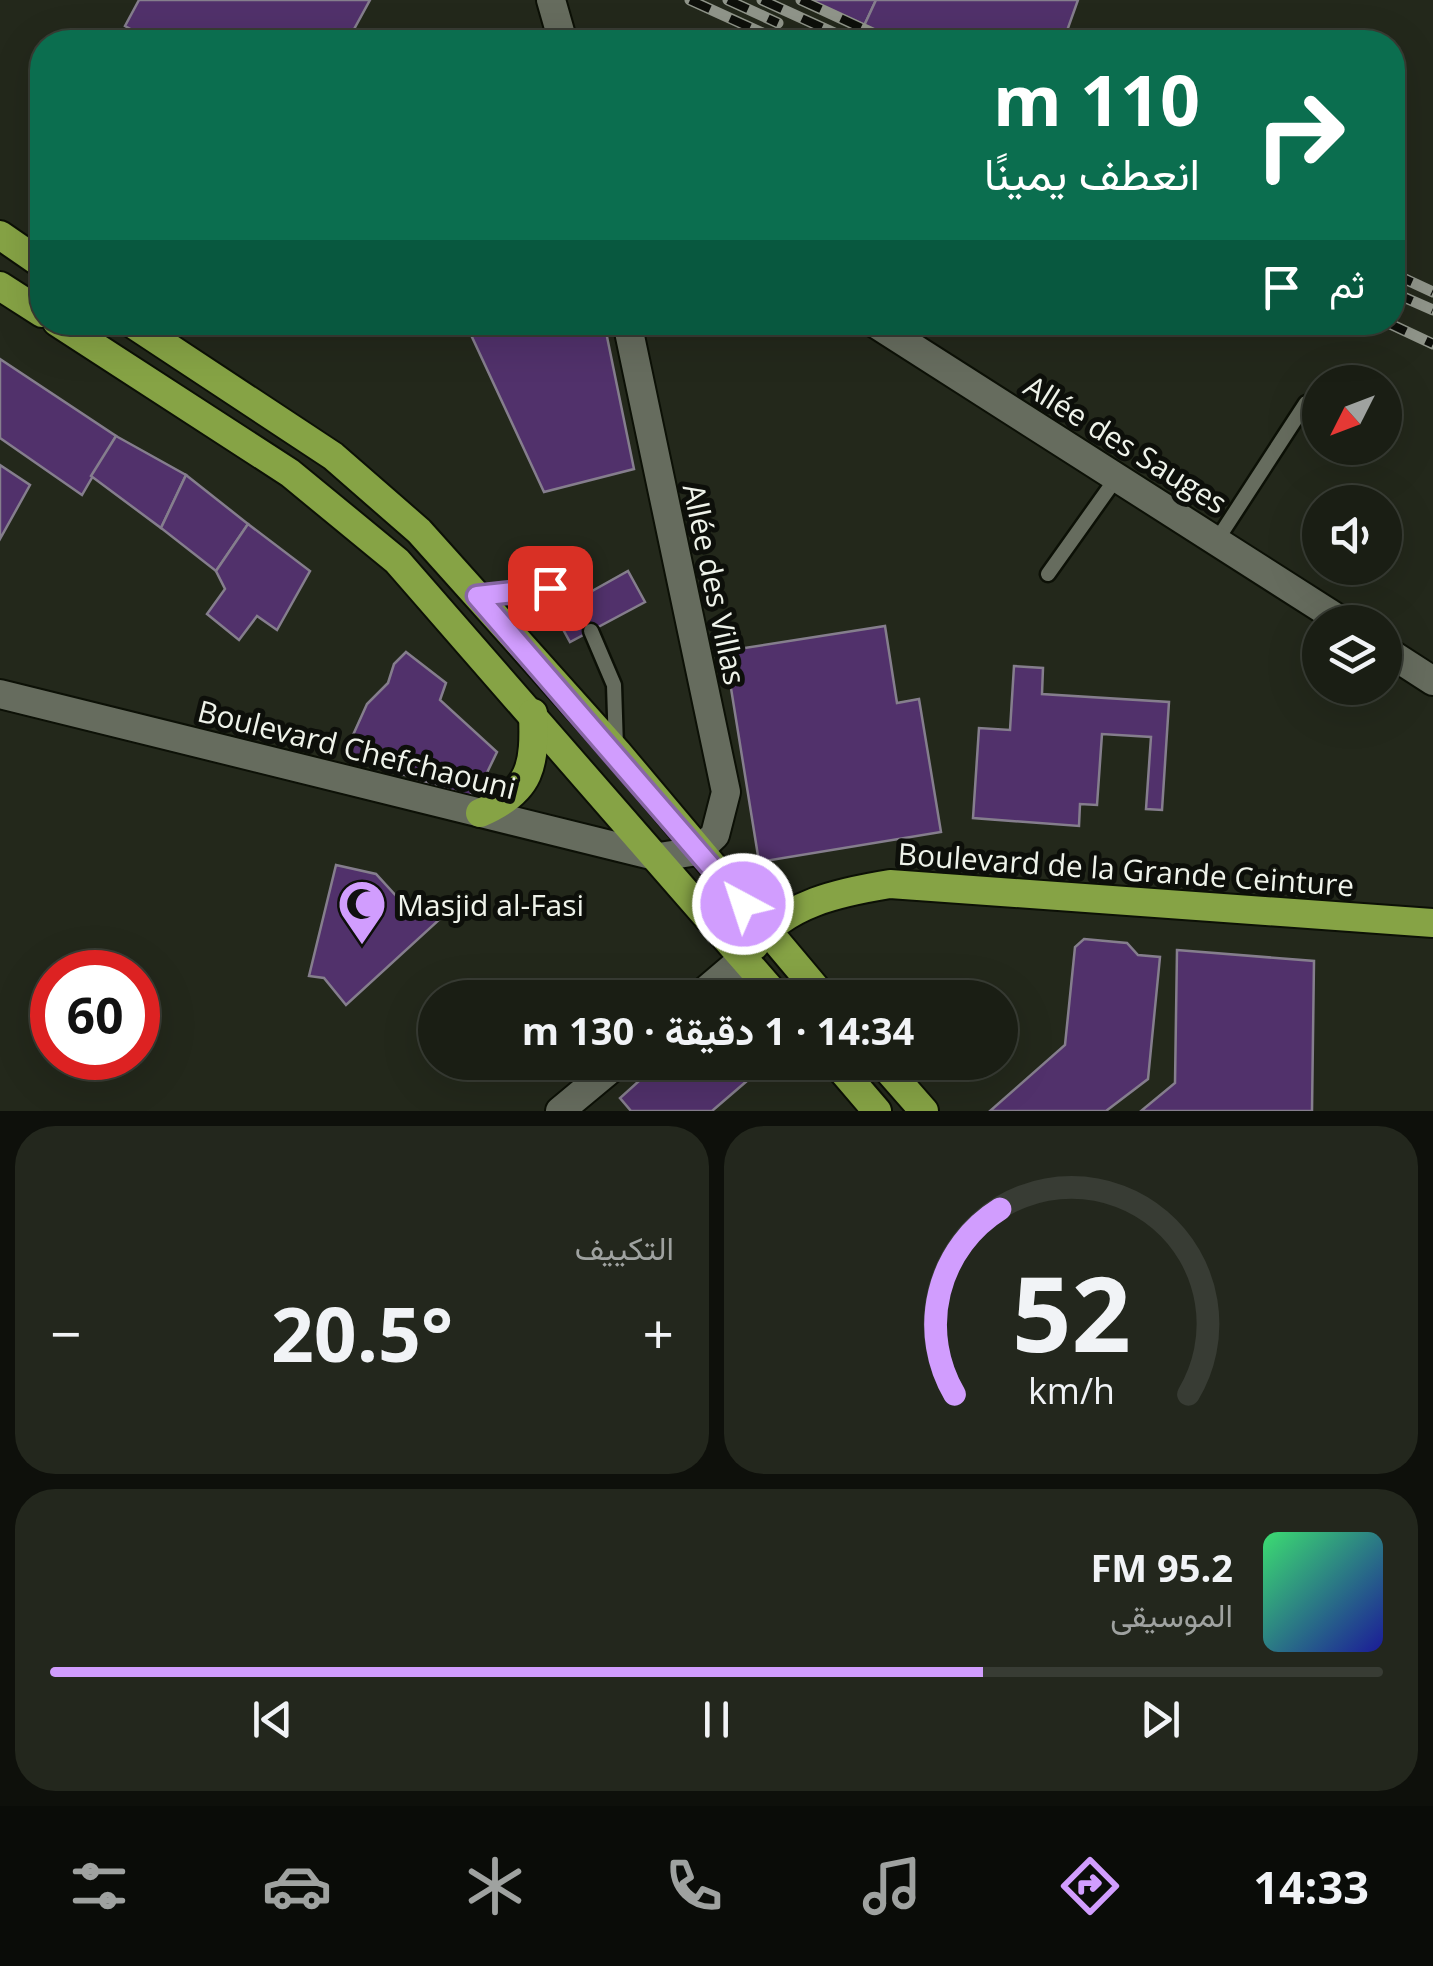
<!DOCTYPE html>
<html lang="ar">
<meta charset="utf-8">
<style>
:root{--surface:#1a1e14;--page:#23271d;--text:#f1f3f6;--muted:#9fa2a0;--line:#383c34;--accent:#d19dfe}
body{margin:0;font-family:"Open Sans",Vazirmatn,sans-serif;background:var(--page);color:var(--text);direction:rtl;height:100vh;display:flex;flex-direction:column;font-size:38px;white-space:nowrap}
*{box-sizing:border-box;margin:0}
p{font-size:32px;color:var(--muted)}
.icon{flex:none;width:55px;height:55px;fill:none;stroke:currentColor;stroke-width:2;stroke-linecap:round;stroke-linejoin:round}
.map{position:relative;height:1111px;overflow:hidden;direction:ltr}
.panel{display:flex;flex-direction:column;gap:15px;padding:15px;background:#0e100b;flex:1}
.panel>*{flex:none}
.guide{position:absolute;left:30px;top:30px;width:1375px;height:305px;border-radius:40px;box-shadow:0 10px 40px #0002,0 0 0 2px var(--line);direction:rtl;background:#0b6e4f;color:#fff;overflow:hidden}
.needle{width:65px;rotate:228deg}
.tools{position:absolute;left:1302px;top:365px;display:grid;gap:20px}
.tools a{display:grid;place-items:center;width:100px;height:100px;border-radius:50%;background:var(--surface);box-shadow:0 10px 40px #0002,0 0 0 2px var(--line);font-size:50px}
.speed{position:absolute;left:30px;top:950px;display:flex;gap:20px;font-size:50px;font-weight:700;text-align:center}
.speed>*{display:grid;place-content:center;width:130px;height:130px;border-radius:50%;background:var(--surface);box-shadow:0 10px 40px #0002,0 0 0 2px var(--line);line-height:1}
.speed .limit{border:15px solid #d22;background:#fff;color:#111}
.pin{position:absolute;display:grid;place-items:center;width:85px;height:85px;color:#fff;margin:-42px;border-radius:20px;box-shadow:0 5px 15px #0006}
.me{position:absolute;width:110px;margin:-55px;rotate:320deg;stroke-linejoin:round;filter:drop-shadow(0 0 8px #0008)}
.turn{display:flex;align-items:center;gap:35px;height:210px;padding:0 40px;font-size:45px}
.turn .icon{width:130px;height:130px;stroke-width:2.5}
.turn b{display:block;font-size:70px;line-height:85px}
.then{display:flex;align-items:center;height:95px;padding:0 40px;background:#0003;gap:20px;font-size:38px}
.big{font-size:75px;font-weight:700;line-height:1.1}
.panel .card{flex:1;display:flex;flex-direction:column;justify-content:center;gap:15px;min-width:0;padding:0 35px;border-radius:40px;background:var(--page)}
.panel .dial{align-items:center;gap:0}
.dial svg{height:260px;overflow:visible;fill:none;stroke:var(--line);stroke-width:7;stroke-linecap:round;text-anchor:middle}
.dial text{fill:var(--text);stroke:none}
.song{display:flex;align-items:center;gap:30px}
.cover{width:120px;height:120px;border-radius:15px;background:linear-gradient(135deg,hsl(140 70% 55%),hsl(240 70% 35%))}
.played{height:10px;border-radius:5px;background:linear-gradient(90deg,var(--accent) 70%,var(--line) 70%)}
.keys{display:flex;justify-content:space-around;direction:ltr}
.heat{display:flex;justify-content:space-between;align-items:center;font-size:55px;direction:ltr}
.panel .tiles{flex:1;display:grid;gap:15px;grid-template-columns:1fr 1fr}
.card:last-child{grid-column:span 2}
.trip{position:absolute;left:418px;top:980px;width:600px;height:100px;border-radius:50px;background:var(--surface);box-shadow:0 10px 40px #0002,0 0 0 2px var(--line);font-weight:700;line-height:100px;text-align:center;direction:rtl}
.menu{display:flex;height:160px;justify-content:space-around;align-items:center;background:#0a0c08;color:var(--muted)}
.menu .icon{width:70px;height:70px}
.menu .current{color:var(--accent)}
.menu b{font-size:45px;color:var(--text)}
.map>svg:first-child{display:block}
</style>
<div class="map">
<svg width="1433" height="1111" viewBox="0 0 1433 1111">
<rect width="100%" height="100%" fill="#23281b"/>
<!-- building -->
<g fill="#51316b" stroke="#857e8d" stroke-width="2.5">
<polygon points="139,0 370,0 347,42 154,42 125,26"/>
<polygon points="807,0 876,0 863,28"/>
<polygon points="876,0 1078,0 1063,42 896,42 863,28"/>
<polygon points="465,322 604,322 634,469 544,492"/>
<polygon points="0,359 116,436 82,495 0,438"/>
<polygon points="116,436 186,475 161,528 91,476"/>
<polygon points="0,465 30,485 0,539"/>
<polygon points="186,475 248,524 216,571 161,528"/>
<polygon points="248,524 310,571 277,630 257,616 239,640 207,614 225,589 216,571"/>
<polygon points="570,552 592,591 628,571 645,602 570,642 553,611 560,607 539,568"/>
<polygon points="885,626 897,703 919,699 941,832 759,862 725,651"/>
<polygon points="406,652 446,683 440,700 497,752 482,783 469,796 344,755 367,704 388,683 394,664"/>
<polygon points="1014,666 1043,668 1042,694 1169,702 1162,810 1146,809 1151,737 1102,734 1097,805 1080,804 1079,826 973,818 979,728 1010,730"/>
<polygon points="336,865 376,874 409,910 425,901 440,919 346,1005 324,978 309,976"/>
<polygon points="1084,939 1127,943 1138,955 1160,957 1148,1079 1106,1111 990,1111 1065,1045 1075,947"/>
<polygon points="1177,950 1314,961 1312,1111 1141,1111 1175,1083"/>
<polygon points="660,1062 757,1062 762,1068 712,1111 631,1111 620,1098"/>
</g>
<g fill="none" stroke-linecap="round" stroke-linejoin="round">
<!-- service casing -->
<g stroke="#0c1006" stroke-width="19">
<g id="service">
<polyline points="1217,540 1306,403"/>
<polyline points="1048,574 1117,477"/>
<polyline points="477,596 550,588"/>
<polyline points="591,631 614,685 616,747"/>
</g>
</g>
<!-- minor casing -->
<g stroke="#0c1006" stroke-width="32">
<g id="minor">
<polyline points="551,0 563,42"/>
<polyline points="627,322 726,792 715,835 698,851"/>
<polyline points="873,322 1343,622"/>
<polyline points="1385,650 1433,681"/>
<polyline points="697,998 744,958"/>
<polyline points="560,1111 619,1062"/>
</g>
</g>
<!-- tertiary casing -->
<g stroke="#0c1006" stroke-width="32">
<polyline id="tertiary" points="0,694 659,857 698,851"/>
</g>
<!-- primary casing -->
<g stroke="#0c1006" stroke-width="32">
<g id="primary">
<polyline points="0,235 42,264"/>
<polyline points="0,286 42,313"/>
<polyline points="57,322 290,473 397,561 778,998"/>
<polyline points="130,322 333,456 419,531 617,752 824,998"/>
<path d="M480,813C532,791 535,765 533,713"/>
<path d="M754,946C785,903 841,892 890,884L1433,923"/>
<polyline points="835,1062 877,1111"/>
<polyline points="881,1062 924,1111"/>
</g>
</g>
<!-- service -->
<use href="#service" stroke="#666c5e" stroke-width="14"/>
<!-- minor -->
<use href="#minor" stroke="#666c5e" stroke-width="28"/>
<!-- tertiary -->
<use href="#tertiary" stroke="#666c5e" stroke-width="28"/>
<!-- primary -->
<use href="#primary" stroke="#86a345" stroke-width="28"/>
<!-- rail casing -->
<g stroke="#90958a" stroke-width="11">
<g id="rail">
<polyline points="690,0 782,42"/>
<polyline points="728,0 778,23"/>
<polyline points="762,0 854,42"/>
<polyline points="801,0 892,42"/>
<polyline points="1392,273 1433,292"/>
<polyline points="1392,292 1433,310"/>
<polyline points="1386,322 1433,344"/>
</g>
</g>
<!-- rail -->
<use href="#rail" stroke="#0d0f0a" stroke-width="8" stroke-dasharray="22" stroke-linecap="butt"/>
</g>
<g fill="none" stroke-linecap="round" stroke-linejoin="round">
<!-- route casing -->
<g stroke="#8866a5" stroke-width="25">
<polyline id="route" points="550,588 477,596 743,904"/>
</g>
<!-- route -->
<use href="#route" stroke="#d19dfe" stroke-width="18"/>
</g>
<!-- icons -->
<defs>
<g id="mosque-pin" transform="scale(2.5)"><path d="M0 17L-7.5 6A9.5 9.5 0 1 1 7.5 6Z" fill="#d19dfe" stroke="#0d0f0a"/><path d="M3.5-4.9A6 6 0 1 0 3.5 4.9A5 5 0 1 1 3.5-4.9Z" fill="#111"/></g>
</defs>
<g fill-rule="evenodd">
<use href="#mosque-pin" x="362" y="904"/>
</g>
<g text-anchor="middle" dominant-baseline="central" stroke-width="10" stroke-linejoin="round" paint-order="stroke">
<!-- street labels -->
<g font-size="30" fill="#eff3ea" stroke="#0d0f0a">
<text transform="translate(1126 444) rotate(32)">Allée des Sauges</text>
<text transform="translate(715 584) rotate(78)">Allée des Villas</text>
<text transform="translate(357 749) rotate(14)">Boulevard Chefchaouni</text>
<text transform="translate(1126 869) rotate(4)">Boulevard de la Grande Ceinture</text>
</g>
<!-- poi labels -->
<g font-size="30" fill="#eff3ea" stroke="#0d0f0a" text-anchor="start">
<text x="397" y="904">Masjid al-Fasi</text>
</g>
</g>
</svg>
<div class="tools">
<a><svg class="needle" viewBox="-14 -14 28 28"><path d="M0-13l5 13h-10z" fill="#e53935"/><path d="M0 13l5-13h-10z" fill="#9fa2a0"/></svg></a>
<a><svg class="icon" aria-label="sound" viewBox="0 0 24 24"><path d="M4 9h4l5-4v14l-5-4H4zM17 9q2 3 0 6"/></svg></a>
<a><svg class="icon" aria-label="layers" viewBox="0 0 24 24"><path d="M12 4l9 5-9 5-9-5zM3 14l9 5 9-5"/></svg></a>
</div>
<div class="speed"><div class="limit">60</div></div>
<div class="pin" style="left:550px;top:588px;background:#d93025"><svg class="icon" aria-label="arrive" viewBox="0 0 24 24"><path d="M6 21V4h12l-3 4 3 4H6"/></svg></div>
<svg class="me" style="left:743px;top:904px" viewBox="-20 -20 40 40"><circle r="17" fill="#d19dfe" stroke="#fff" stroke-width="3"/><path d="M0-11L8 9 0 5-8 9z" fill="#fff"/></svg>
<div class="trip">14:34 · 1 دقيقة · 130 m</div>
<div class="guide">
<div class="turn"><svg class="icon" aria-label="right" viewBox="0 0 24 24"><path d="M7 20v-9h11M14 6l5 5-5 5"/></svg><div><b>110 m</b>انعطف يمينًا</div></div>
<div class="then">ثم<svg class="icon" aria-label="arrive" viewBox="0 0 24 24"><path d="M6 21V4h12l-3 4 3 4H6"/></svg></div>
</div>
</div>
<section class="panel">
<div class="tiles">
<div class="card dial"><svg viewBox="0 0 100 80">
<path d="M14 69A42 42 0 1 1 86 69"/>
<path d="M14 69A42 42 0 0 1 28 12" stroke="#d19dfe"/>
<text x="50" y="56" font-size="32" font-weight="700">52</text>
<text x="50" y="72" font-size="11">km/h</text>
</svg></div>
<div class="card"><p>التكييف</p>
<div class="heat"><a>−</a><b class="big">20.5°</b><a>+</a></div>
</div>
<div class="card">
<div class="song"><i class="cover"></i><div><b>95.2 FM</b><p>الموسيقى</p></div></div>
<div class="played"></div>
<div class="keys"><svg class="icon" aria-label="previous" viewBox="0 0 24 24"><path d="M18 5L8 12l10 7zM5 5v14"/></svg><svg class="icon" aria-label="pause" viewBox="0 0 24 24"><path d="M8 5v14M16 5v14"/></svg><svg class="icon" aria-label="next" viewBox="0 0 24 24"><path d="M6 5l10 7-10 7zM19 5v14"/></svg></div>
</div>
</div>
</section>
<nav class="menu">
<b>14:33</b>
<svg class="icon current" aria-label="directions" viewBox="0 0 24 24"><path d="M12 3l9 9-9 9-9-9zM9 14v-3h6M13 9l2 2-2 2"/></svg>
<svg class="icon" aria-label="music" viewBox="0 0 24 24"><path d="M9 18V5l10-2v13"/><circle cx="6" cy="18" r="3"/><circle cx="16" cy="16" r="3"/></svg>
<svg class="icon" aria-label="phone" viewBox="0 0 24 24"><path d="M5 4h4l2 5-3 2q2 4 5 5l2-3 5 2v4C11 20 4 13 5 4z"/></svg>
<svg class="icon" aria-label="climate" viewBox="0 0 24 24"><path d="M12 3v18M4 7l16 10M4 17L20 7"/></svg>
<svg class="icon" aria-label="car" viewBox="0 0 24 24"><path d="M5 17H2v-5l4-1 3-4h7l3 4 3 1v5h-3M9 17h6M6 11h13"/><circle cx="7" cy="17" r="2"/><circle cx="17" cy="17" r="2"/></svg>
<svg class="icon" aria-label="filters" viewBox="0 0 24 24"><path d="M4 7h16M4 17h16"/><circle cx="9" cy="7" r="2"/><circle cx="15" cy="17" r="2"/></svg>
</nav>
